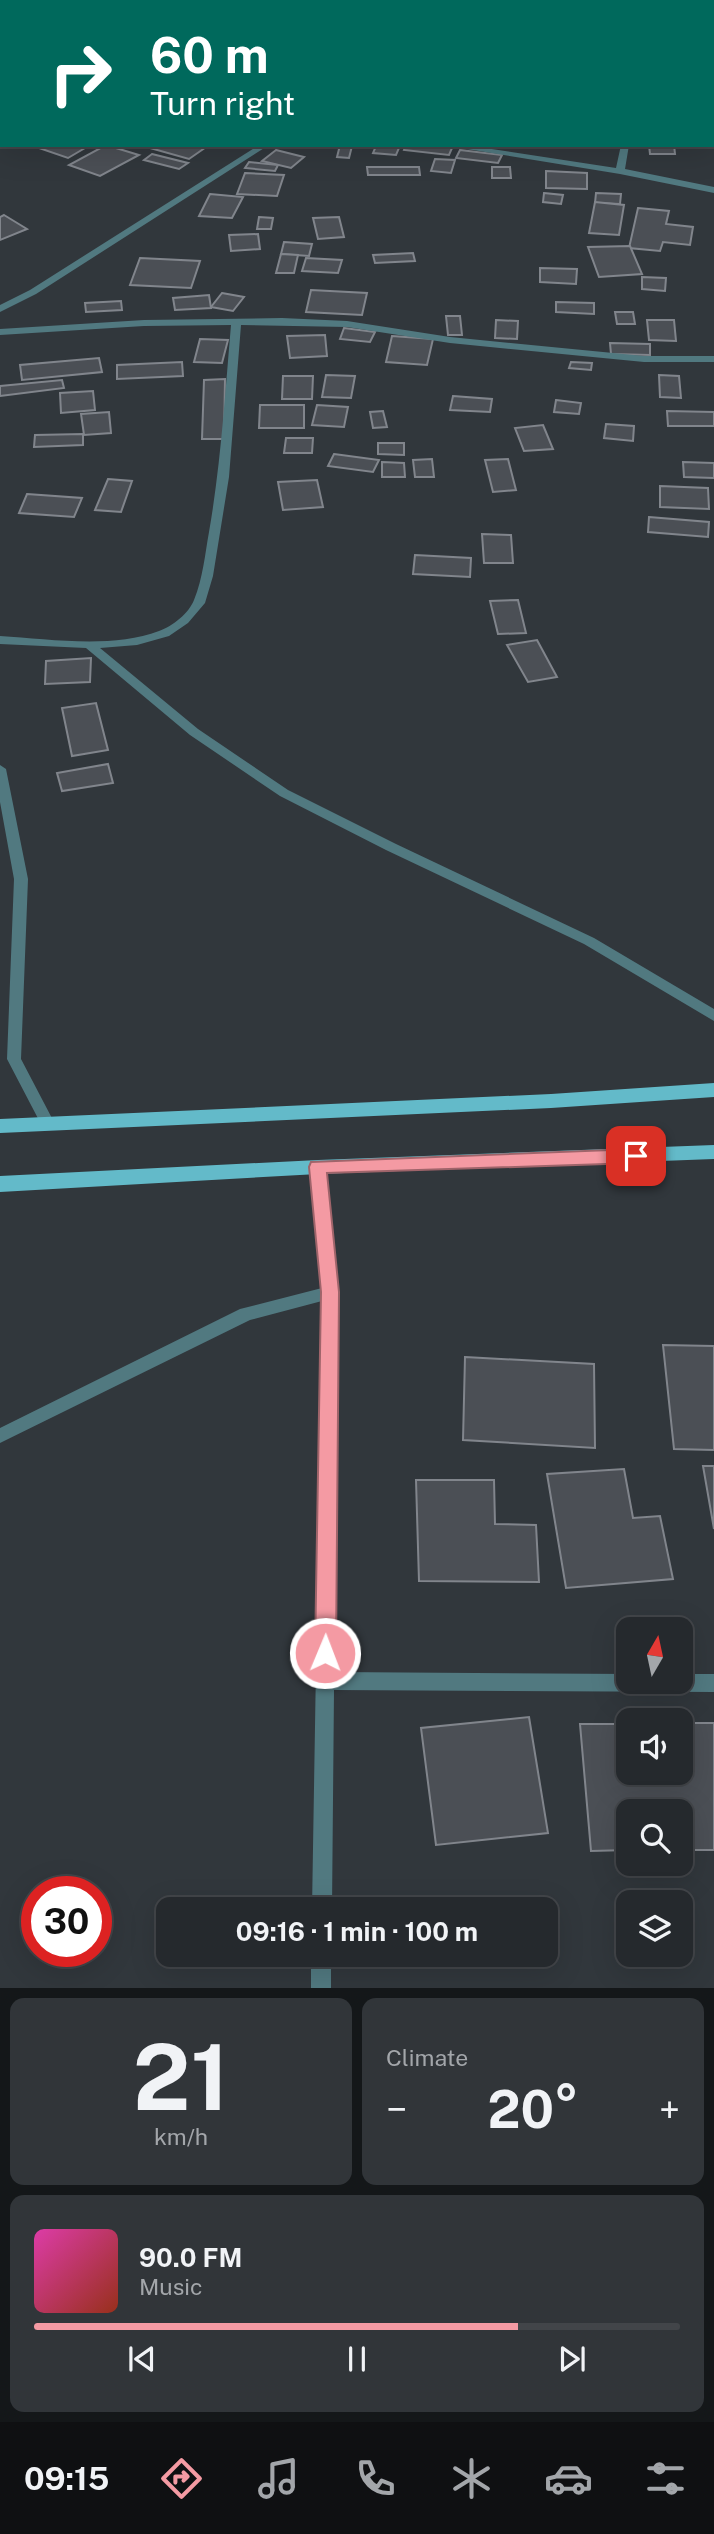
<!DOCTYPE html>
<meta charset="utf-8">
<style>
:root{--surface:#25292d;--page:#313539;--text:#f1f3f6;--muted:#a3a6aa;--line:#424549;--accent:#f49aa3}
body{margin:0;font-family:"Public Sans",sans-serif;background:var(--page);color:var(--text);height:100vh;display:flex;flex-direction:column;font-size:26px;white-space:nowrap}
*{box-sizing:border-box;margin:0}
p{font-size:23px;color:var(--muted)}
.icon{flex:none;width:38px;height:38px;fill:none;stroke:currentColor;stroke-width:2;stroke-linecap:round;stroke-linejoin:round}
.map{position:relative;height:1988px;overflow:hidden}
.panel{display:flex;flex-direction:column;gap:10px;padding:10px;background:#141719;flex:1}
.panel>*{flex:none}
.banner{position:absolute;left:0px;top:0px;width:714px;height:147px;box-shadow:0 7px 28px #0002,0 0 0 2px var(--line);background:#00695c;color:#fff;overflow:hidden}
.needle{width:46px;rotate:9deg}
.buttons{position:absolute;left:616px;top:1617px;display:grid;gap:14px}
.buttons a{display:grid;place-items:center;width:77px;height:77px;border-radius:14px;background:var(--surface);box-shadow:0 7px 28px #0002,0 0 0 2px var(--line);font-size:35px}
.speed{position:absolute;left:21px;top:1876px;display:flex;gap:14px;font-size:35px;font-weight:700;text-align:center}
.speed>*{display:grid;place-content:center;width:91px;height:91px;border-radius:50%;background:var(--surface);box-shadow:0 7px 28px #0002,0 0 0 2px var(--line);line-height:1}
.speed .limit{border:10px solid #d22;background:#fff;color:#111}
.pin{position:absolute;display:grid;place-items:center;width:60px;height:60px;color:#fff;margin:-30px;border-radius:14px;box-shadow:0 4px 10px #0006}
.me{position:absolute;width:77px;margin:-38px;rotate:1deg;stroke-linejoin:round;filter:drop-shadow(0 0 5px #0008)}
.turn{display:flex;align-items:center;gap:24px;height:147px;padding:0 35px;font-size:32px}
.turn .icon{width:91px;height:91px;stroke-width:2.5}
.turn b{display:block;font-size:49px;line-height:60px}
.big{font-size:52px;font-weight:700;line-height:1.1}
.panel .tile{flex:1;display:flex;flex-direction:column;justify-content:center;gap:10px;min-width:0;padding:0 24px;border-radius:14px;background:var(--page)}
.panel .dial{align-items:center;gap:0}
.dial b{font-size:91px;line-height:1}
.song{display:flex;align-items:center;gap:21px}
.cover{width:84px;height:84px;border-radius:10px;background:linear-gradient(135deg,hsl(320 70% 55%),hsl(10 70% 35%))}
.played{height:7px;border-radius:4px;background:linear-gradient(90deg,var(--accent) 75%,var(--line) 75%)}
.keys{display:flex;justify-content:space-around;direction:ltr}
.heat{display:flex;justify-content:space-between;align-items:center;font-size:38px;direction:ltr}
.panel .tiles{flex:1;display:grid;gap:10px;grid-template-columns:1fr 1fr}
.tile:last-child{grid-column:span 2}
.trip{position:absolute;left:156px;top:1897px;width:402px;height:70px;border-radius:14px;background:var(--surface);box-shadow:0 7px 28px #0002,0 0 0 2px var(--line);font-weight:700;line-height:70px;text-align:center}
.tabs{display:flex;height:112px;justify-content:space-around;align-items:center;background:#0f1012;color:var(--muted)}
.tabs .icon{width:49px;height:49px}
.tabs .current{color:var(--accent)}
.tabs b{font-size:32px;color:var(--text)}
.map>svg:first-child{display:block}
</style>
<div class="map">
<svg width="714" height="1988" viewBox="0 0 714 1988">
<rect width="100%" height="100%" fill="#31373c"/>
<!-- building -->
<g fill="#4b4f55" stroke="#81858c" stroke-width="2">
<polygon points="39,145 90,145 68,158 36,147"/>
<polygon points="106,145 139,155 100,176 69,165"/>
<polygon points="153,145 209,145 189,159 150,148"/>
<polygon points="340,145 352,146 349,158 337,157"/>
<polygon points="406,145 422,145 452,148 449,155 404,150"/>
<polygon points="649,145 674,145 675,154 650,154"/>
<polygon points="376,146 399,148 396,155 373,153"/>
<polygon points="276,150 304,157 291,168 262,161"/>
<polygon points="460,150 502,155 498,163 456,158"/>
<polygon points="152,154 188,163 179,169 144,160"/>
<polygon points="435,159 455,160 451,173 431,171"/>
<polygon points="249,162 278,165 275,171 245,168"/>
<polygon points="367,167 419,167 420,175 368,175"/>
<polygon points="492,167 510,167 511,178 492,178"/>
<polygon points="546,171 587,173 587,189 546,188"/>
<polygon points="245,173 284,175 277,196 237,194"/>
<polygon points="544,193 563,195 561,204 543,202"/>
<polygon points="596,193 621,194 620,204 595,203"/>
<polygon points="210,194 243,197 232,218 199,216"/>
<polygon points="595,202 624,205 619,235 589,233"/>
<polygon points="638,208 669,211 666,224 693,227 690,245 663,242 660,251 629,248"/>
<polygon points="4,215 27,229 0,240 0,217"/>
<polygon points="259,217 273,218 271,229 257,229"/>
<polygon points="339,217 344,237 318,239 313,218"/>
<polygon points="258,234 260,249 231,251 229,235"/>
<polygon points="284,242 312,244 309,256 281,254"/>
<polygon points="630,246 642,274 599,277 588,247"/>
<polygon points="413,253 415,261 375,263 373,255"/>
<polygon points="281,254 298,255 294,273 276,273"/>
<polygon points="140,258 200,261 191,288 130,285"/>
<polygon points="306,258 342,260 338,273 302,271"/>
<polygon points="540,268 577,269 576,284 540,282"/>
<polygon points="642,277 666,278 665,291 642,289"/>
<polygon points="311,290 367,293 362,315 306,312"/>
<polygon points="222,293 244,297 233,311 211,307"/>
<polygon points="209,295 211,308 175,310 173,298"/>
<polygon points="121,301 122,310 86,312 85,303"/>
<polygon points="556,302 594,303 594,314 556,312"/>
<polygon points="615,312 633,312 635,324 617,324"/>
<polygon points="446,316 460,316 462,335 448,335"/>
<polygon points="496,320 518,321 517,339 495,338"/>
<polygon points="647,320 674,320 676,341 649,340"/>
<polygon points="344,328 375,332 370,342 340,339"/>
<polygon points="325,335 327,356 290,358 287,336"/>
<polygon points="392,336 433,339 427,365 386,362"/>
<polygon points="200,339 228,340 222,363 194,362"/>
<polygon points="610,343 650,344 650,355 611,354"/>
<polygon points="99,358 102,372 22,380 20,365"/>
<polygon points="182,362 183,376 117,379 117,365"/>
<polygon points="571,362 592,363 591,370 569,368"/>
<polygon points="326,375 355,376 351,398 322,397"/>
<polygon points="659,375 679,376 681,398 660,397"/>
<polygon points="283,376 313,376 312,399 282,399"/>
<polygon points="225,379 224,439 202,439 204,380"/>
<polygon points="62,380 64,388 0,396 0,386"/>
<polygon points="93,391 95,410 61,413 60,393"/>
<polygon points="453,396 492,399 490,412 450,410"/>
<polygon points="556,400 581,403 579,414 554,412"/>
<polygon points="260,405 304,405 304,428 259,428"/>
<polygon points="317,405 348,407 344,427 312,425"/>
<polygon points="383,411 387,427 373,428 370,412"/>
<polygon points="667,411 714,412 714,426 668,426"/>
<polygon points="109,412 111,433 84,435 81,414"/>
<polygon points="606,424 634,426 633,441 604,438"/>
<polygon points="543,425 553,449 524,451 515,428"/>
<polygon points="83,434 83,445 34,447 35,435"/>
<polygon points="286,438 313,438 312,453 284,453"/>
<polygon points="378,443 404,443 404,455 378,454"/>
<polygon points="334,454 379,460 373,472 328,466"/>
<polygon points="432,459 434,477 415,477 413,460"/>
<polygon points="508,459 516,490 493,492 485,460"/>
<polygon points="382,462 404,463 405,477 382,477"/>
<polygon points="683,462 714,463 714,478 684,477"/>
<polygon points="108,479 132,481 121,512 95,510"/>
<polygon points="317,480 323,507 283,510 278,482"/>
<polygon points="660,486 708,488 709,509 660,507"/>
<polygon points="27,494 82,498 74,517 19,513"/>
<polygon points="649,517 709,522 708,537 648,532"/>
<polygon points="482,534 511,535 513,563 484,563"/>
<polygon points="415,555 471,558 470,577 413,574"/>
<polygon points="518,600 526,633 498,634 490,601"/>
<polygon points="537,640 557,677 528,682 507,645"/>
<polygon points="91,658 90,682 45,684 46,661"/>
<polygon points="96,703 108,750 72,756 62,708"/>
<polygon points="108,764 113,783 62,791 57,773"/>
<polygon points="663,1345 714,1346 714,1450 674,1449"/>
<polygon points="465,1357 594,1364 595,1448 463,1440"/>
<polygon points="703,1466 714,1466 714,1529"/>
<polygon points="624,1469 633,1518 660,1516 673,1579 566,1588 547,1474"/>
<polygon points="416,1480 494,1480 495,1524 536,1525 539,1582 419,1581"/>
<polygon points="529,1717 548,1833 436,1845 421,1728"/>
<polygon points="681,1723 714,1723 714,1850 681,1850 681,1811 628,1811 628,1850 591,1851 580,1724 628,1724 628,1773 681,1773"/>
</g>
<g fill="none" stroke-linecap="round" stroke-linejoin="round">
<!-- street -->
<g fill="#517980" fill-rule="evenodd">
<polygon points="172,0 180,0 170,2"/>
<rect x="646" y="0" width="8" height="2"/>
<rect x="0" y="45" width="2" height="4"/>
<rect x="712" y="63" width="2" height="4"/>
<rect x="712" y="122" width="2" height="6"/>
<polygon points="259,145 269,145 36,294 0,312 0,305 30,290"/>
<polygon points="442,145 465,145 616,168 621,145 629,145 625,169 714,187 714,193 620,174"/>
<path d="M282,318L347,321L450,337L644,356H714V362H644L450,343L347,327L241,325L229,477L213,576L205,603L188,623L169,636L137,645L100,648L198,729L288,790L396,844L594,938L714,1009V1021L584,944L386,850L280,796L190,735L86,648L0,644V636C49,639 112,649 159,631C173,626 189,613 194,600C203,578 205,554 209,532C221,463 225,394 231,325L144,326L0,335V329L144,320Z"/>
<polygon points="0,765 6,769 28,879 21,1059 55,1124 53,1128 43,1128 7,1059 14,879 0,802"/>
<polygon points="318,1161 323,1163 326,1167 338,1292 334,1672 628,1674 628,1682 681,1682 681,1674 714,1674 714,1692 334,1690 332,1909 312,1909 322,1301 250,1320 0,1443 0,1428 240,1309 322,1288 310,1167 313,1163"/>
<rect x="311" y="1955" width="20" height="33"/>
</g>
<!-- primary -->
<g fill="#63bac9" fill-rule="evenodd">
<polygon points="714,1083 714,1097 551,1108 0,1133 0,1119 551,1094"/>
<polygon points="714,1145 714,1159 318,1174 0,1192 0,1176 318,1160"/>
</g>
</g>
<!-- route -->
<polygon fill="#f49aa3" stroke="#9f646a" stroke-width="2" points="636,1149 642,1151 644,1156 642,1161 636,1163 327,1173 339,1292 336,1653 333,1660 325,1663 318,1660 315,1653 321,1292 309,1167 311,1162"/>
</svg>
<div class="buttons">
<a><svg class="needle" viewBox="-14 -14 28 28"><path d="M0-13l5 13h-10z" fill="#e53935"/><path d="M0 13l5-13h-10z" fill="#a3a6aa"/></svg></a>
<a><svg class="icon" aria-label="sound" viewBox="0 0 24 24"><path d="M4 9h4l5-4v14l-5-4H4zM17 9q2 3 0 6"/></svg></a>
<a><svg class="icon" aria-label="search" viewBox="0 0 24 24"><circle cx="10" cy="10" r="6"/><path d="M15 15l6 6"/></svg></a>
<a><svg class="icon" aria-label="layers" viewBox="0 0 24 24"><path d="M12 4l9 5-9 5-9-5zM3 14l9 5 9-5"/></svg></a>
</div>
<div class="speed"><div class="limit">30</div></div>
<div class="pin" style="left:636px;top:1156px;background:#d93025"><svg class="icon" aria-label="arrive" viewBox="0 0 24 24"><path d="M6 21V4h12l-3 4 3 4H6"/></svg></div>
<svg class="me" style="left:325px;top:1653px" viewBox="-20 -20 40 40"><circle r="17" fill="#f49aa3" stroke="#fff" stroke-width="3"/><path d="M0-11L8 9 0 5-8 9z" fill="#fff"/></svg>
<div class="trip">09:16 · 1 min · 100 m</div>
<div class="banner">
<div class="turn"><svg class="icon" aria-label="right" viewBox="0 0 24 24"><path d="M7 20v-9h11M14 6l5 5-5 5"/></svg><div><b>60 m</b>Turn right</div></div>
</div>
</div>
<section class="panel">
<div class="tiles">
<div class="tile dial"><b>21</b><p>km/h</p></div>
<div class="tile"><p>Climate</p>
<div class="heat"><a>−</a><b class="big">20°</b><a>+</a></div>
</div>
<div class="tile">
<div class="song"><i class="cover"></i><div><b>90.0 FM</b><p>Music</p></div></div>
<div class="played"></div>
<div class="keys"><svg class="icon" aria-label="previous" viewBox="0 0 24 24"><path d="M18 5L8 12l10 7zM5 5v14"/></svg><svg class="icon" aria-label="pause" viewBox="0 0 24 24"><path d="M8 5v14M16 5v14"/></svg><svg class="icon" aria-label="next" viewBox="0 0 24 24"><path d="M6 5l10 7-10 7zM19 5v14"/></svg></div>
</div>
</div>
</section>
<nav class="tabs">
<b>09:15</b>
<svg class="icon current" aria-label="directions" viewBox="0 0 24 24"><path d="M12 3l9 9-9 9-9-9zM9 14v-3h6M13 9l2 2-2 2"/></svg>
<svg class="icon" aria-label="music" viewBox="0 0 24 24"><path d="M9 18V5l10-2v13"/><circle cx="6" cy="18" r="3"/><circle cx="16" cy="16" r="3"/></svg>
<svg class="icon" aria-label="phone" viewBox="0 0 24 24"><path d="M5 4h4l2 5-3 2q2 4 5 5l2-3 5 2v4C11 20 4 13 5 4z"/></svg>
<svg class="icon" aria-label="climate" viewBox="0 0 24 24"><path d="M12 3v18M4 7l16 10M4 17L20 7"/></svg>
<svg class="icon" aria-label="car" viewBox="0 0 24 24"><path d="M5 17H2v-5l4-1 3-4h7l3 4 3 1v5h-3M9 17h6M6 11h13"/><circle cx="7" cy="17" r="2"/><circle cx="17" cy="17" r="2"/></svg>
<svg class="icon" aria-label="filters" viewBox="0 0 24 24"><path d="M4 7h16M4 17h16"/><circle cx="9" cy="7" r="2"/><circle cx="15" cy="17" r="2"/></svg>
</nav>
